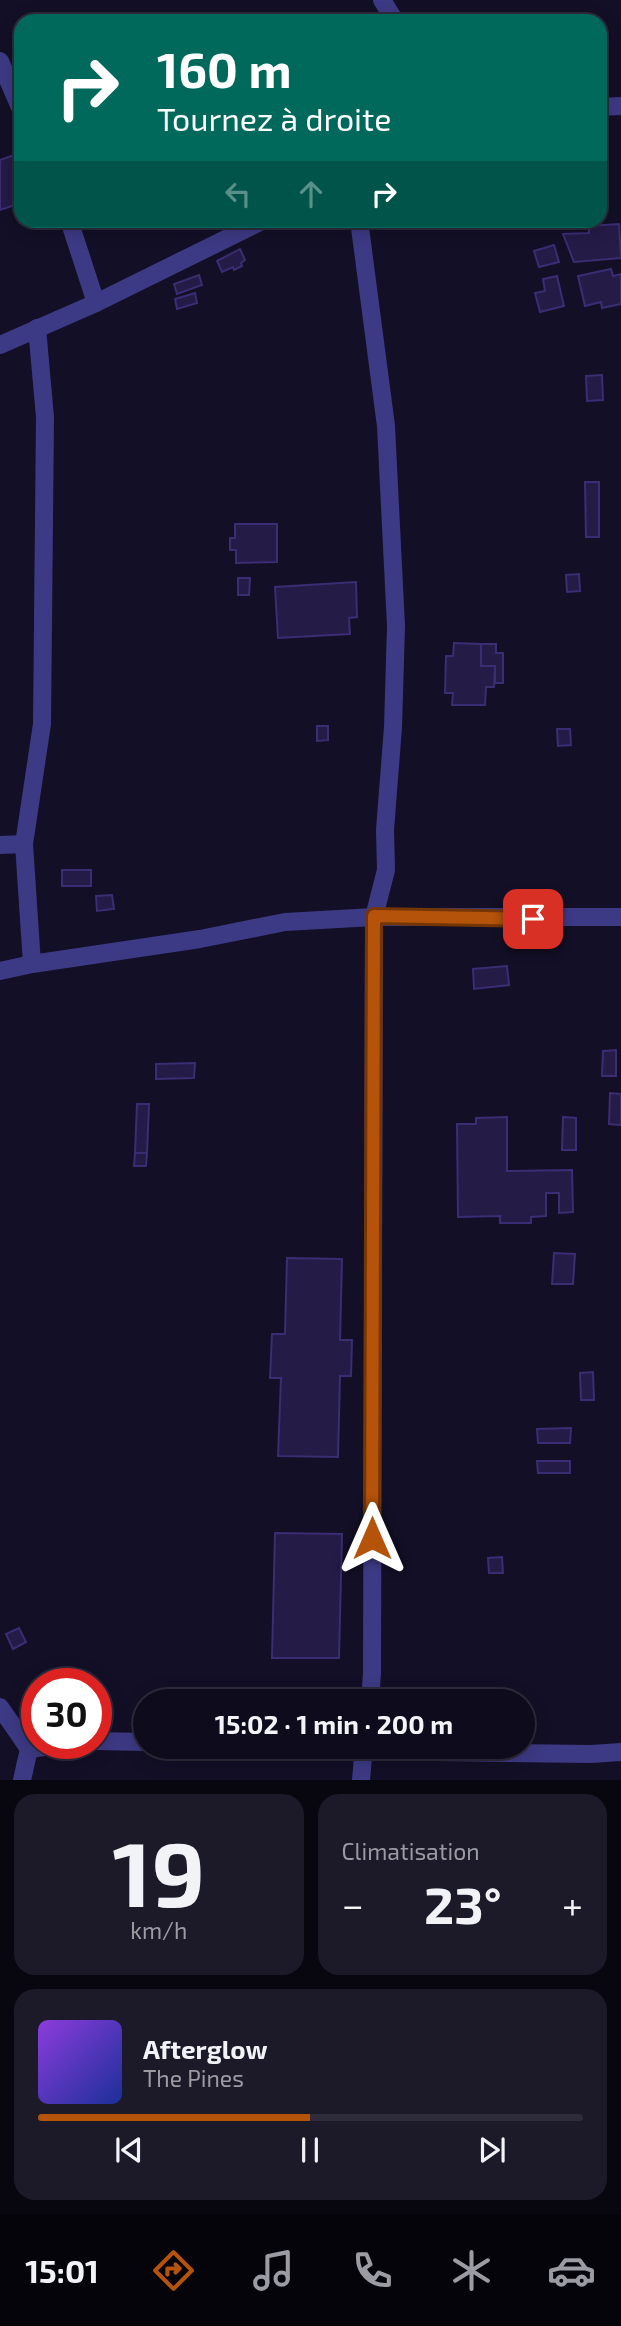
<!DOCTYPE html>
<html lang="fr">
<meta charset="utf-8">
<style>
:root{--surface:#0e0b1c;--page:#1c1929;--text:#f1f3f6;--muted:#9b9ba3;--line:#2e2b3b;--accent:#b45309}
body{margin:0;font-family:"Exo 2",sans-serif;background:var(--page);color:var(--text);height:100vh;display:flex;flex-direction:column;font-size:26px;white-space:nowrap}
*{box-sizing:border-box;margin:0}
p{font-size:23px;color:var(--muted)}
.icon{flex:none;width:38px;height:38px;fill:none;stroke:currentColor;stroke-width:2;stroke-linecap:round;stroke-linejoin:round}
.map{position:relative;height:1780px;overflow:hidden}
.details{display:flex;flex-direction:column;gap:14px;padding:14px;background:#08060f;flex:1}
.details>*{flex:none}
.guide{position:absolute;left:14px;top:14px;width:593px;height:214px;border-radius:21px;box-shadow:0 4px 18px #0003,0 0 0 2px var(--line);background:#00695c;color:#fff;overflow:hidden}
.speed{position:absolute;left:21px;top:1668px;display:flex;gap:14px;font-size:35px;font-weight:700;text-align:center}
.speed>*{display:grid;place-content:center;width:91px;height:91px;border-radius:50%;background:var(--surface);box-shadow:0 4px 18px #0003,0 0 0 2px var(--line);line-height:1}
.speed .limit{border:10px solid #d22;background:#fff;color:#111}
.pin{position:absolute;display:grid;place-items:center;width:60px;height:60px;color:#fff;margin:-30px;border-radius:14px;box-shadow:0 4px 10px #0006}
.me{position:absolute;width:77px;margin:-38px;rotate:0deg;stroke-linejoin:round;filter:drop-shadow(0 0 5px #0008)}
.turn{display:flex;align-items:center;gap:24px;height:147px;padding:0 28px;font-size:32px}
.turn .icon{width:91px;height:91px;stroke-width:2.5}
.turn b{display:block;font-size:49px;line-height:60px}
.lanes{display:flex;align-items:center;height:66px;padding:0 28px;background:#0003;justify-content:center;gap:35px;direction:ltr}
.lanes .off{opacity:.35}
.big{font-size:52px;font-weight:700;line-height:1.1}
.details .tile{flex:1;display:flex;flex-direction:column;justify-content:center;gap:10px;min-width:0;padding:0 24px;border-radius:21px;background:var(--page)}
.details .dial{align-items:center;gap:0}
.dial b{font-size:91px;line-height:1}
.song{display:flex;align-items:center;gap:21px}
.cover{width:84px;height:84px;border-radius:10px;background:linear-gradient(135deg,hsl(270 70% 55%),hsl(230 70% 35%))}
.played{height:7px;border-radius:4px;background:linear-gradient(90deg,var(--accent) 50%,var(--line) 50%)}
.keys{display:flex;justify-content:space-around;direction:ltr}
.heat{display:flex;justify-content:space-between;align-items:center;font-size:38px;direction:ltr}
.details .tiles{flex:1;display:grid;gap:14px;grid-template-columns:1fr 1fr}
.tile:last-child{grid-column:span 2}
.trip{position:absolute;left:133px;top:1689px;width:402px;height:70px;border-radius:35px;background:var(--surface);box-shadow:0 4px 18px #0003,0 0 0 2px var(--line);font-weight:700;line-height:70px;text-align:center}
.dock{display:flex;height:112px;justify-content:space-around;align-items:center;background:#06040b;color:var(--muted)}
.dock .icon{width:49px;height:49px}
.dock .selected{color:var(--accent)}
.dock b{font-size:32px;color:var(--text)}
.map>svg:first-child{display:block}
</style>
<div class="map">
<svg width="621" height="1780" viewBox="0 0 621 1780">
<rect width="100%" height="100%" fill="#130f26"/>
<!-- building -->
<g fill="#241b47" stroke="#3b2d73" stroke-width="2">
<polygon points="11,156 17,158 21,172 21,203 0,210 0,160"/>
<polygon points="619,224 621,258 574,262 563,234 589,233 589,226"/>
<polygon points="554,245 559,262 539,267 534,251"/>
<polygon points="240,249 245,260 241,263 242,266 234,270 233,267 222,272 217,261"/>
<polygon points="611,269 613,276 621,274 621,304 602,308 601,302 585,306 578,276"/>
<polygon points="199,275 202,285 177,294 174,284"/>
<polygon points="557,276 564,306 540,312 535,293 545,291 543,279"/>
<polygon points="195,293 197,303 177,309 175,299"/>
<polygon points="602,375 603,400 587,401 586,376"/>
<polygon points="585,482 599,482 599,537 586,537"/>
<polygon points="235,524 277,524 277,562 236,563 236,550 230,550 230,538 235,538"/>
<polygon points="579,574 580,591 567,592 566,575"/>
<polygon points="238,578 250,578 249,595 238,595"/>
<polygon points="356,582 357,617 349,618 350,634 278,638 275,587"/>
<polygon points="454,643 481,644 481,666 495,666 494,687 486,687 485,705 452,705 453,693 445,693 446,656 453,656"/>
<polygon points="481,644 496,644 496,653 503,653 503,683 495,683 495,666 481,666"/>
<polygon points="317,726 328,726 328,740 317,741"/>
<polygon points="557,729 570,729 571,745 558,746"/>
<rect x="62" y="870" width="29" height="16"/>
<polygon points="112,895 114,909 97,911 96,896"/>
<polygon points="507,966 509,985 474,989 473,969"/>
<polygon points="616,1050 616,1076 602,1076 603,1051"/>
<polygon points="195,1063 194,1078 156,1079 156,1064"/>
<polygon points="610,1093 621,1094 621,1125 609,1124"/>
<polygon points="137,1104 149,1104 147,1153 135,1153"/>
<polygon points="507,1117 507,1171 572,1170 573,1212 559,1213 559,1193 546,1193 546,1216 531,1217 531,1223 500,1223 500,1216 458,1217 457,1124 476,1124 476,1118"/>
<polygon points="563,1117 576,1118 576,1150 562,1150"/>
<polygon points="135,1153 147,1153 146,1166 134,1166"/>
<polygon points="554,1253 575,1254 573,1284 552,1284"/>
<polygon points="287,1258 342,1259 340,1340 352,1340 351,1376 340,1376 338,1457 278,1456 281,1378 270,1378 272,1334 285,1334"/>
<polygon points="593,1372 594,1400 581,1400 580,1373"/>
<polygon points="571,1428 570,1443 538,1443 537,1429"/>
<polygon points="537,1461 570,1461 570,1473 538,1473"/>
<polygon points="275,1533 342,1534 339,1658 272,1658"/>
<polygon points="502,1557 503,1573 489,1573 488,1558"/>
<polygon points="19,1628 26,1642 13,1649 6,1634"/>
</g>
<g fill="none" stroke-linecap="round" stroke-linejoin="round">
<!-- minor -->
<g stroke="#3d3a85" stroke-width="18">
<polyline points="382,0 395,21"/>
<polyline points="0,61 21,110"/>
<polyline points="600,107 621,106"/>
<polyline points="69,220 96,303"/>
<polyline points="359,220 386,426 396,626 393,727 385,830 386,870 374,917 372,1673 370,1701"/>
<polyline points="0,345 96,303 264,220"/>
<polyline points="0,845 24,844"/>
<polyline points="32,964 24,844 42,724 45,417 37,328"/>
<polyline points="0,971 32,964 200,939 285,922 374,917 621,917"/>
<polyline points="0,1707 29,1749"/>
<polyline points="96,1741 145,1742"/>
<polyline points="256,1746 363,1751 591,1754 621,1752"/>
<polyline points="22,1780 29,1749 74,1743"/>
<polyline points="361,1780 364,1746"/>
</g>
</g>
<g fill="none" stroke-linecap="round" stroke-linejoin="round">
<!-- route casing -->
<g stroke="#753606" stroke-width="18">
<polyline id="route" points="372,1538 374,916 533,919"/>
</g>
<!-- route -->
<use href="#route" stroke="#b45309" stroke-width="12"/>
</g>
</svg>
<div class="speed"><div class="limit">30</div></div>
<div class="pin" style="left:533px;top:919px;background:#d93025"><svg class="icon" aria-label="arrive" viewBox="0 0 24 24"><path d="M6 21V4h12l-3 4 3 4H6"/></svg></div>
<svg class="me" style="left:372px;top:1538px" viewBox="-20 -20 40 40"><path d="M0-17L14 15 0 8-14 15z" fill="#b45309" stroke="#fff" stroke-width="4"/></svg>
<div class="trip">15:02 · 1 min · 200 m</div>
<div class="guide">
<div class="turn"><svg class="icon" aria-label="right" viewBox="0 0 24 24"><path d="M7 20v-9h11M14 6l5 5-5 5"/></svg><div><b>160 m</b>Tournez à droite</div></div>
<div class="lanes"><svg class="icon off" aria-label="left" viewBox="0 0 24 24"><path d="M17 20v-9H6M10 6l-5 5 5 5"/></svg><svg class="icon off" aria-label="ahead" viewBox="0 0 24 24"><path d="M12 20V5M6 11l6-6 6 6"/></svg><svg class="icon" aria-label="right" viewBox="0 0 24 24"><path d="M7 20v-9h11M14 6l5 5-5 5"/></svg></div>
</div>
</div>
<section class="details">
<div class="tiles">
<div class="tile dial"><b>19</b><p>km/h</p></div>
<div class="tile"><p>Climatisation</p>
<div class="heat"><a>−</a><b class="big">23°</b><a>+</a></div>
</div>
<div class="tile">
<div class="song"><i class="cover"></i><div><b>Afterglow</b><p>The Pines</p></div></div>
<div class="played"></div>
<div class="keys"><svg class="icon" aria-label="previous" viewBox="0 0 24 24"><path d="M18 5L8 12l10 7zM5 5v14"/></svg><svg class="icon" aria-label="pause" viewBox="0 0 24 24"><path d="M8 5v14M16 5v14"/></svg><svg class="icon" aria-label="next" viewBox="0 0 24 24"><path d="M6 5l10 7-10 7zM19 5v14"/></svg></div>
</div>
</div>
</section>
<nav class="dock">
<b>15:01</b>
<svg class="icon selected" aria-label="directions" viewBox="0 0 24 24"><path d="M12 3l9 9-9 9-9-9zM9 14v-3h6M13 9l2 2-2 2"/></svg>
<svg class="icon" aria-label="music" viewBox="0 0 24 24"><path d="M9 18V5l10-2v13"/><circle cx="6" cy="18" r="3"/><circle cx="16" cy="16" r="3"/></svg>
<svg class="icon" aria-label="phone" viewBox="0 0 24 24"><path d="M5 4h4l2 5-3 2q2 4 5 5l2-3 5 2v4C11 20 4 13 5 4z"/></svg>
<svg class="icon" aria-label="climate" viewBox="0 0 24 24"><path d="M12 3v18M4 7l16 10M4 17L20 7"/></svg>
<svg class="icon" aria-label="car" viewBox="0 0 24 24"><path d="M5 17H2v-5l4-1 3-4h7l3 4 3 1v5h-3M9 17h6M6 11h13"/><circle cx="7" cy="17" r="2"/><circle cx="17" cy="17" r="2"/></svg>
</nav>
